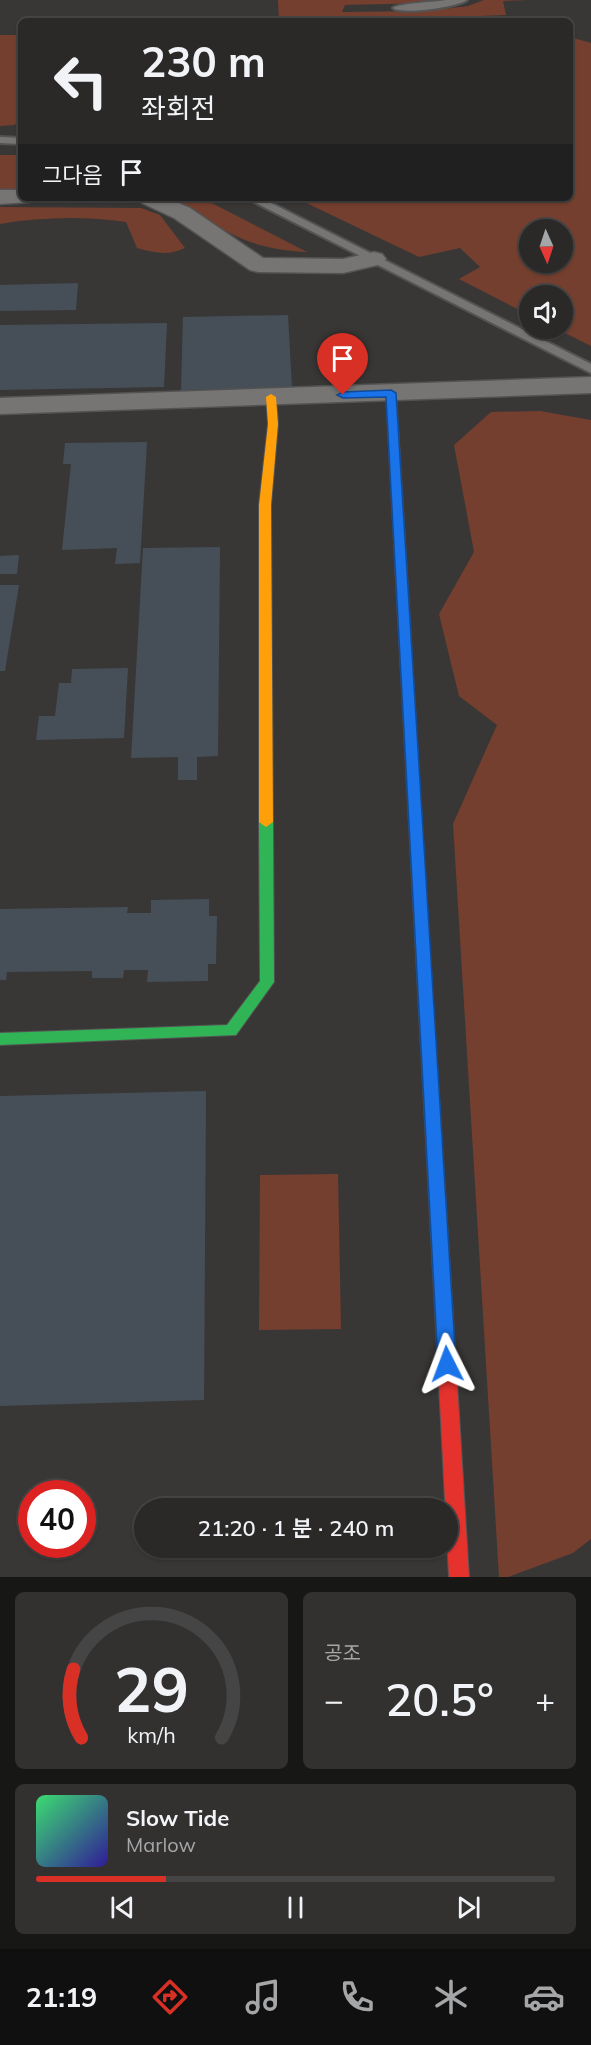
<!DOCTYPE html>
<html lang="ko">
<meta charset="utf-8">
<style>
:root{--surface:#2a2928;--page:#323130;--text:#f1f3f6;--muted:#a5a6a8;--line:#464545;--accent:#d93025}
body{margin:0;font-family:Mulish,"Noto Sans KR",sans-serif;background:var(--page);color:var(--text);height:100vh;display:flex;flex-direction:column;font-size:22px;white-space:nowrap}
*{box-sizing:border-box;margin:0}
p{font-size:20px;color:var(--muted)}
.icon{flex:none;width:33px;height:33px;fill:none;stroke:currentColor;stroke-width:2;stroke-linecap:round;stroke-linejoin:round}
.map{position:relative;height:1577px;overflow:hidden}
.side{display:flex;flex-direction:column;gap:15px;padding:15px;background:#171716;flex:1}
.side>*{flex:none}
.top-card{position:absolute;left:18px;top:18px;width:555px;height:183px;border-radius:9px;box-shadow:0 2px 4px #0004,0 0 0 2px var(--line);background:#2a2928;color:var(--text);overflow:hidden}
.needle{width:39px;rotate:177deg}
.tools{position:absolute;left:519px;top:219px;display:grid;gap:12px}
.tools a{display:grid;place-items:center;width:54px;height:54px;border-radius:50%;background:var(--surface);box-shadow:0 2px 4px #0004,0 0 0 2px var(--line);font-size:30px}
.speed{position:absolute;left:18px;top:1480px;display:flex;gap:12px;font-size:30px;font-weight:700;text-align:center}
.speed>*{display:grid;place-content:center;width:78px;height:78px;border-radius:50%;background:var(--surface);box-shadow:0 2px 4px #0004,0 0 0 2px var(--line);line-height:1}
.speed .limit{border:9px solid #d22;background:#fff;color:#111}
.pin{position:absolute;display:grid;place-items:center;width:51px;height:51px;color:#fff;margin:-62px -26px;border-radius:50% 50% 50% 0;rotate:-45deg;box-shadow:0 0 6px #0007}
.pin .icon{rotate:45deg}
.me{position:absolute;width:66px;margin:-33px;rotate:357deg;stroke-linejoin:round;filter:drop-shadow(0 0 4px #0008)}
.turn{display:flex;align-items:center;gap:21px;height:126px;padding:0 24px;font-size:27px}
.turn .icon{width:78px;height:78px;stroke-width:2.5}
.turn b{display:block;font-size:42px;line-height:51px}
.then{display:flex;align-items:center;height:57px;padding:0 24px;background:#0003;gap:12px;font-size:22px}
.big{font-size:45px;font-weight:600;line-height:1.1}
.side .card{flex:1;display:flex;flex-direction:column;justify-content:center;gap:9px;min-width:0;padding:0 21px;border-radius:9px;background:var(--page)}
.side .dial{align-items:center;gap:0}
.dial svg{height:156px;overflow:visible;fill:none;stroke:var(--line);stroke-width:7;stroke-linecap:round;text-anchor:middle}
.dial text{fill:var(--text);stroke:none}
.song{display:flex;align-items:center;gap:18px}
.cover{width:72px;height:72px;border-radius:9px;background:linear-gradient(135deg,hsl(140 70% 55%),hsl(250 70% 35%))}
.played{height:6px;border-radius:3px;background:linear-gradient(90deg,var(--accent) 25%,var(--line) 25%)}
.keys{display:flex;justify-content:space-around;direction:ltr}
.heat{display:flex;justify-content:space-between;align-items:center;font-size:33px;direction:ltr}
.side .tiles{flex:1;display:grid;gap:15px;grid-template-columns:1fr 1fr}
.card:last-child{grid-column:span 2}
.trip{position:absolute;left:134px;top:1498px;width:324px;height:60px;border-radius:30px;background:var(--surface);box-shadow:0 2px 4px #0004,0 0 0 2px var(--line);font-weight:600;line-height:60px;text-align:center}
.dock{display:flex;height:96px;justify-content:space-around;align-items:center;background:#111010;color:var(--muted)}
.dock .icon{width:42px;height:42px}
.dock .current{color:var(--accent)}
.dock b{font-size:27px;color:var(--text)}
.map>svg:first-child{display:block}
</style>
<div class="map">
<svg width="591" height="1577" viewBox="0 0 591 1577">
<rect width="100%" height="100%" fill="#383736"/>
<!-- green -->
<g fill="#743f2e" fill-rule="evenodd">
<polygon points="278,0 455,0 426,3 345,5 342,12 428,11 468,6 484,0 528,0 503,1 506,15 454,17 449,21 279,21"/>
<polygon points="0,35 21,35 21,121 14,125 0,126"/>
<path d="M570,37L591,43V346L557,329L562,328V296H530L529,315L459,279L480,267L460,248L419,257L296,198H570ZM530,230H562V262H530Z"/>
<rect x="0" y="155" width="21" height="36"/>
<path d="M173,198H202L307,252C243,248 225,231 173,198Z"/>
<path d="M0,207L141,208L160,215L185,248C168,256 155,253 137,248L126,222C84,216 42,217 0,224Z"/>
<polygon points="540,411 591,420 591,1539 573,1553 508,1577 499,1577 453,824 497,725 459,696 439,614 474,552 454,445 491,412"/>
<polygon points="338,1174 341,1329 259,1330 260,1175"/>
</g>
<!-- building -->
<g fill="#464f57">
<polygon points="78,283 76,310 0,311 0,285"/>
<polygon points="288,315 292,388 181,390 183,317"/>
<polygon points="167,323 164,387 0,390 0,325"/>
<polygon points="147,442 140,563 115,564 117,548 62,550 71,464 63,464 65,443"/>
<polygon points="220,547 218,756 197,757 197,780 178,780 178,757 131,758 143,548"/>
<polygon points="19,555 17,574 0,574 0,556"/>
<polygon points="0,585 19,585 5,671 0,671"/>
<polygon points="128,668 124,738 36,740 39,716 55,716 59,683 71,683 72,669"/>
<polygon points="209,899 209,916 217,916 216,964 208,964 208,981 147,982 148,970 124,970 123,978 92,978 92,971 7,972 6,980 0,980 0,909 128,907 127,913 151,913 151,900"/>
<polygon points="206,1091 204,1400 0,1406 0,1096"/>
</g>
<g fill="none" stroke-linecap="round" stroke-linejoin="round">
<!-- lane casing -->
<g stroke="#545353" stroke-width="4">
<g id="lane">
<path d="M447,0H467C457,7 403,15 393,8C400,3 435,2 447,0Z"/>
<polygon points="0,137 21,138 21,144 0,143"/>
<polygon points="246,198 261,198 591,364 591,373"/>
</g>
</g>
<!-- street casing -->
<g stroke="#545353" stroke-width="3">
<g id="street">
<polygon points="0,190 21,190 21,198 32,198 29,202 0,204"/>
<polygon points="139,198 168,198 190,208 263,258 343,259 374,252 382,254 386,259 382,264 343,273 258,272 250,270 174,218 142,203"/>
<polygon points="591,377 591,393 0,414 0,398"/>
</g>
</g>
<!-- fast casing -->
<g stroke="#545353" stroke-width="2">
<g id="fast">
<polygon points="391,390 396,393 430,955 428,959 418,959 416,955 386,393"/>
<polygon points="266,817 273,822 274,982 236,1035 0,1045 0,1033 227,1025 260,981 259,822"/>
</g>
</g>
<!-- slow casing -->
<g stroke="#545353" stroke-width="2">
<g id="slow">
<polygon points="271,394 276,397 278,424 271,505 273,822 266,827 259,822 259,505 268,424 266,397"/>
<polygon points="423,949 428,951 430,955 456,1365 453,1371 447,1373 441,1371 438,1365 416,955 418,951"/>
</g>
</g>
<!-- jam casing -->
<g stroke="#545353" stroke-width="2">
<polygon id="jam" points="447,1357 453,1359 456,1365 469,1577 449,1577 438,1365 441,1359"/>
</g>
<!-- lane -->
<use href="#lane" fill="#767574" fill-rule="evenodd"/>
<!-- street -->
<use href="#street" fill="#767574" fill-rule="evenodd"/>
<!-- fast -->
<use href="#fast" fill="#30b455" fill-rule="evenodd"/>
<!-- slow -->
<use href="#slow" fill="#ff9f0a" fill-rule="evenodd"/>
<!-- jam -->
<use href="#jam" fill="#e5322d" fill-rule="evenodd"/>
</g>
<!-- route -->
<polygon fill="#1a73e8" stroke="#114b97" stroke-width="1.5" points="391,390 396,393 456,1364 453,1370 447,1372 441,1370 438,1364 386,397 343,398 337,395 343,392"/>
</svg>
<div class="tools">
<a><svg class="needle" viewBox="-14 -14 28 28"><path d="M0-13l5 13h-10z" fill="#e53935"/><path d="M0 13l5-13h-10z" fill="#a5a6a8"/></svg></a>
<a><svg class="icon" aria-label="sound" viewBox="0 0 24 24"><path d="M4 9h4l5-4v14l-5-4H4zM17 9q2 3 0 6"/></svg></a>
</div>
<div class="speed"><div class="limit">40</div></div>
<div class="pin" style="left:343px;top:395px;background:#d93025"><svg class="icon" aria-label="arrive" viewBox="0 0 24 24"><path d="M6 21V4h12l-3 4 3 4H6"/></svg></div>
<svg class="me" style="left:447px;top:1364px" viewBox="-20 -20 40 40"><path d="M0-17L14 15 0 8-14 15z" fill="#1a73e8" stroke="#fff" stroke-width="4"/></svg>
<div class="trip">21:20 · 1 분 · 240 m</div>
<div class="top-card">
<div class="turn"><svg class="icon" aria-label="left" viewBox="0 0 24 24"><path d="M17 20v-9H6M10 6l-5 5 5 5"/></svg><div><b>230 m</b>좌회전</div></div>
<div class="then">그다음<svg class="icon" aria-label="arrive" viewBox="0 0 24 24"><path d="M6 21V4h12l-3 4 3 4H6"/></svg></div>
</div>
</div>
<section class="side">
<div class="tiles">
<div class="card dial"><svg viewBox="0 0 100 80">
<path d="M14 69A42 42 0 1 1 86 69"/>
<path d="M14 69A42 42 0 0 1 10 34" stroke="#d93025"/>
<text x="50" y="56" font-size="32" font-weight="700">29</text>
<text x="50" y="72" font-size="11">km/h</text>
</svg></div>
<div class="card"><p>공조</p>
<div class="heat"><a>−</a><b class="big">20.5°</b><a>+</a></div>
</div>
<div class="card">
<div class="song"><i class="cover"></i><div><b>Slow Tide</b><p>Marlow</p></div></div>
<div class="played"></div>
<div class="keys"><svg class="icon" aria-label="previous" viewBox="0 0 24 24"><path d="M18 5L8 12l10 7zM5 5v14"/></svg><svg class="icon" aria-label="pause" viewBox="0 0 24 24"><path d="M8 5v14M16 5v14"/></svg><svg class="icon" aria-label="next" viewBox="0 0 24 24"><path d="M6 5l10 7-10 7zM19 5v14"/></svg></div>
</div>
</div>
</section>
<nav class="dock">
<b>21:19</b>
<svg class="icon current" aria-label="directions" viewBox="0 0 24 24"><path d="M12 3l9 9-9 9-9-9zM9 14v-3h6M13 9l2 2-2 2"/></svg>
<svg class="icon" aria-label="music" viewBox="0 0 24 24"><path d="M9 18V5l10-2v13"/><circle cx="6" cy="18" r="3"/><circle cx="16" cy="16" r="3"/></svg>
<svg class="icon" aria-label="phone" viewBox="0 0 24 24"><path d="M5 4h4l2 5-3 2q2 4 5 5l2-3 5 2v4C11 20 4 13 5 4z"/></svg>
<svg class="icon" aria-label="climate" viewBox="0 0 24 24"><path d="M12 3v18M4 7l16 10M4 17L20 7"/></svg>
<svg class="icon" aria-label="car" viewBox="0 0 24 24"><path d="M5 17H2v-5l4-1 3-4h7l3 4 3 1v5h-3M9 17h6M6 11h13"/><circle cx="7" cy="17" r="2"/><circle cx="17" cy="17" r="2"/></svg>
</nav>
